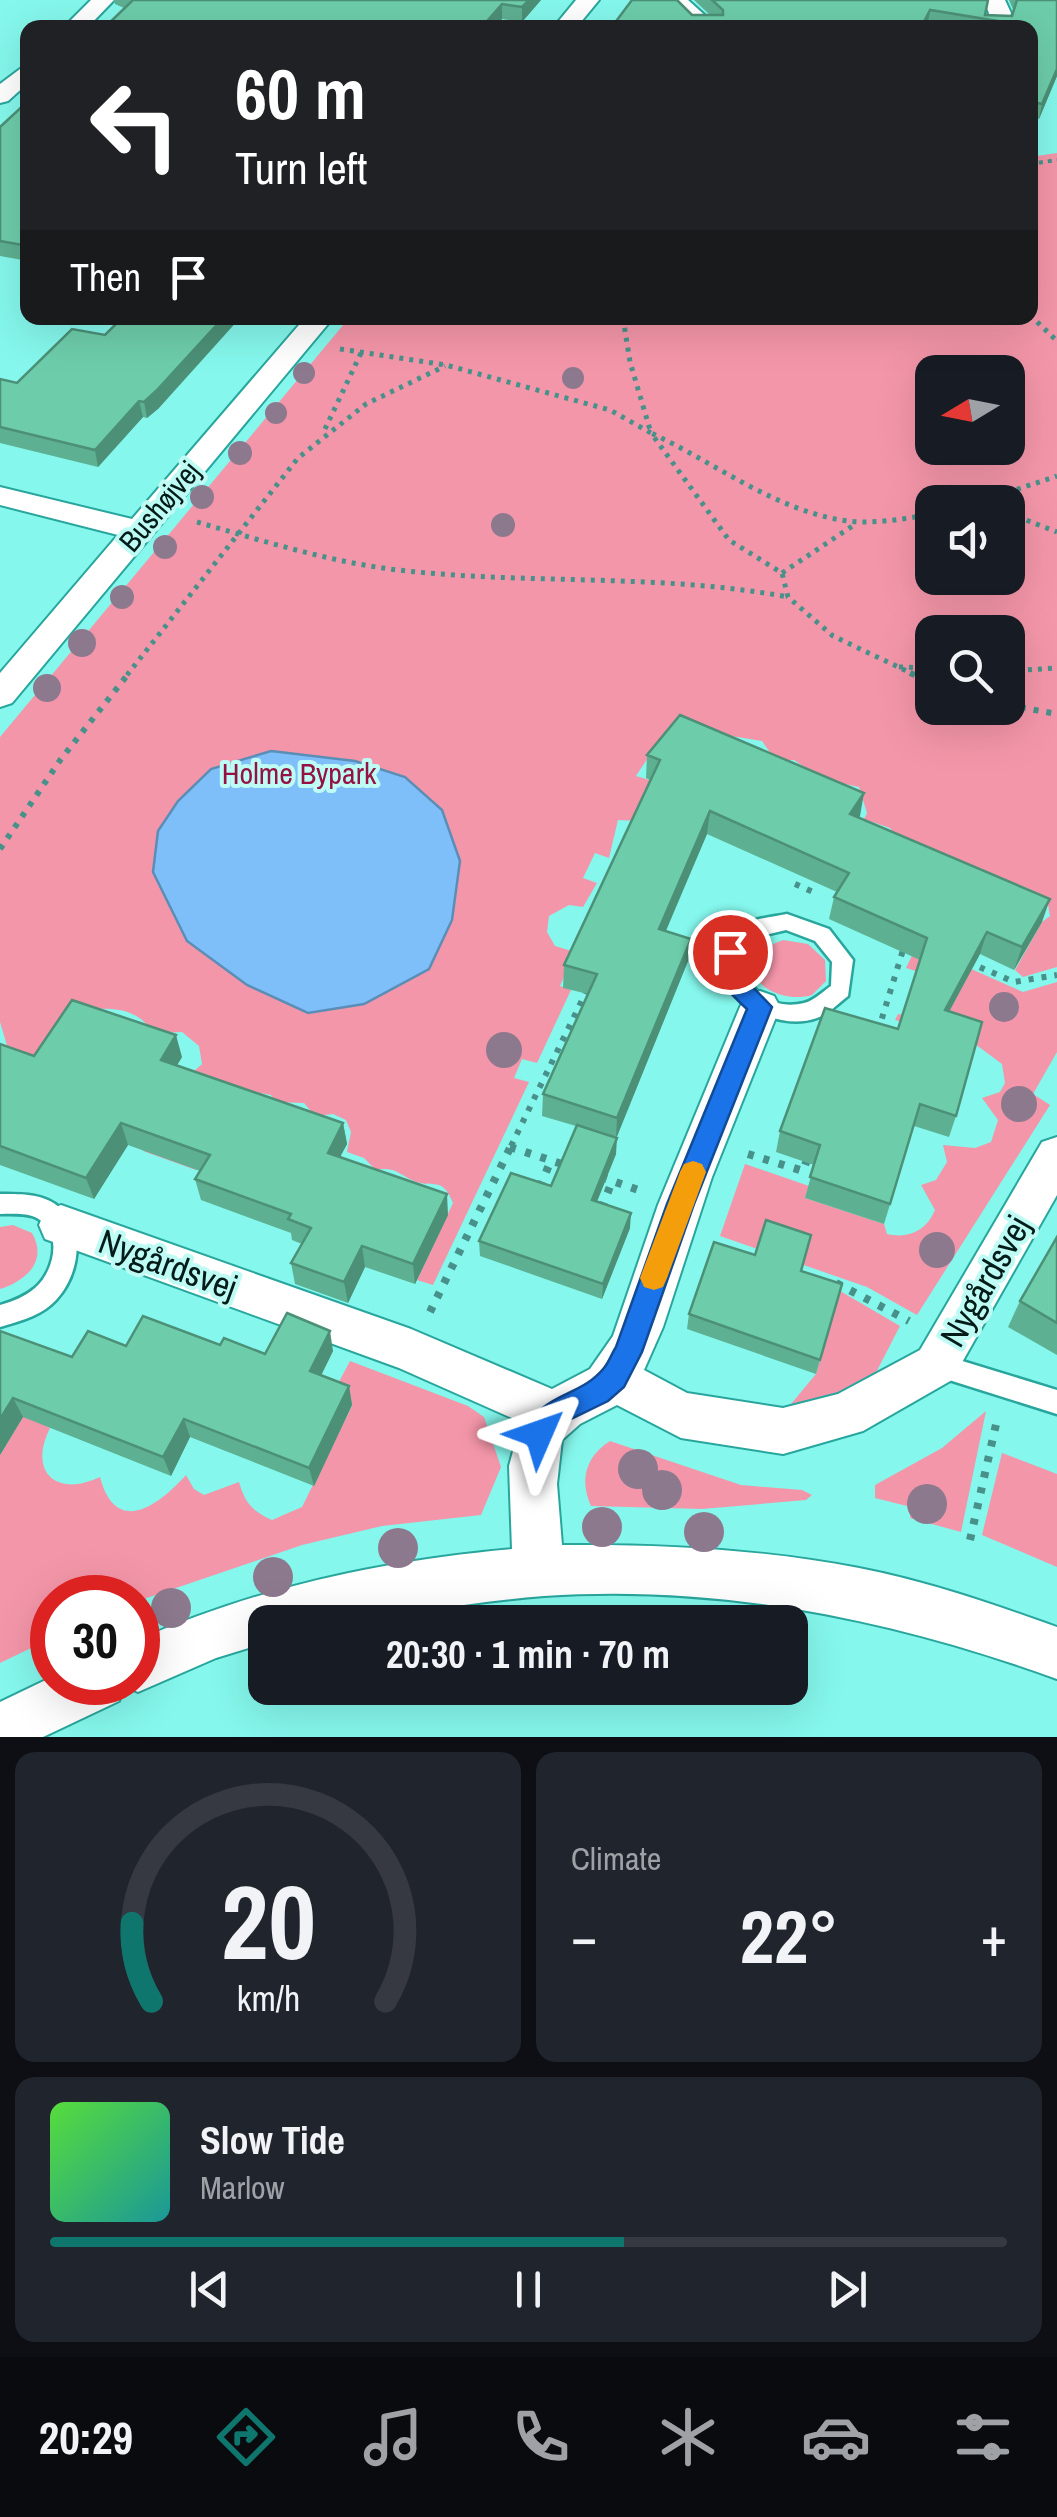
<!DOCTYPE html>
<meta charset="utf-8">
<style>
:root{--surface:#171b24;--page:#20242c;--text:#f1f3f6;--muted:#9ea1a6;--line:#363941;--accent:#0f766e}
body{margin:0;font-family:"Archivo Narrow",sans-serif;background:var(--page);color:var(--text);height:100vh;display:flex;flex-direction:column;font-size:38px;white-space:nowrap}
*{box-sizing:border-box;margin:0}
p{font-size:32px;color:var(--muted)}
.icon{flex:none;width:55px;height:55px;fill:none;stroke:currentColor;stroke-width:2;stroke-linecap:round;stroke-linejoin:round}
.map{position:relative;height:1737px;overflow:hidden}
.panel{display:flex;flex-direction:column;gap:15px;padding:15px;background:#0d0f14;flex:1}
.panel>*{flex:none}
.hud{position:absolute;left:20px;top:20px;width:1018px;height:305px;border-radius:20px;box-shadow:0 10px 40px #0002;background:#202124;color:#fff;overflow:hidden}
.needle{width:65px;rotate:260deg}
.tools{position:absolute;left:915px;top:355px;display:grid;gap:20px}
.tools a{display:grid;place-items:center;width:110px;height:110px;border-radius:20px;background:var(--surface);box-shadow:0 10px 40px #0002;font-size:50px}
.speed{position:absolute;left:30px;top:1575px;display:flex;gap:20px;font-size:50px;font-weight:700;text-align:center}
.speed>*{display:grid;place-content:center;width:130px;height:130px;border-radius:50%;background:var(--surface);box-shadow:0 10px 40px #0002;line-height:1}
.speed .limit{border:15px solid #d22;background:#fff;color:#111}
.pin{position:absolute;display:grid;place-items:center;width:85px;height:85px;color:#fff;margin:-42px;border:5px solid #fff;border-radius:50%;box-shadow:0 2px 10px #0007}
.me{position:absolute;width:110px;margin:-55px;rotate:47deg;stroke-linejoin:round;filter:drop-shadow(0 0 8px #0008)}
.turn{display:flex;align-items:center;gap:35px;height:210px;padding:0 50px;font-size:45px}
.turn .icon{width:130px;height:130px;stroke-width:2.5}
.turn b{display:block;font-size:70px;line-height:85px}
.then{display:flex;align-items:center;height:95px;padding:0 50px;background:#0003;gap:20px;font-size:38px}
.big{font-size:75px;font-weight:700;line-height:1.1}
.panel .tile{flex:1;display:flex;flex-direction:column;justify-content:center;gap:15px;min-width:0;padding:0 35px;border-radius:20px;background:var(--page)}
.panel .dial{align-items:center;gap:0}
.dial svg{height:260px;overflow:visible;fill:none;stroke:var(--line);stroke-width:7;stroke-linecap:round;text-anchor:middle}
.dial text{fill:var(--text);stroke:none}
.song{display:flex;align-items:center;gap:30px}
.cover{width:120px;height:120px;border-radius:15px;background:linear-gradient(135deg,hsl(110 70% 55%),hsl(180 70% 35%))}
.played{height:10px;border-radius:5px;background:linear-gradient(90deg,var(--accent) 60%,var(--line) 60%)}
.keys{display:flex;justify-content:space-around;direction:ltr}
.heat{display:flex;justify-content:space-between;align-items:center;font-size:55px;direction:ltr}
.panel .tiles{flex:1;display:grid;gap:15px;grid-template-columns:1fr 1fr}
.tile:last-child{grid-column:span 2}
.trip{position:absolute;left:248px;top:1605px;width:560px;height:100px;border-radius:20px;background:var(--surface);box-shadow:0 10px 40px #0002;font-weight:700;line-height:100px;text-align:center}
.tabs{display:flex;height:160px;justify-content:space-around;align-items:center;background:#090b0e;color:var(--muted)}
.tabs .icon{width:70px;height:70px}
.tabs .on{color:var(--accent)}
.tabs b{font-size:45px;color:var(--text)}
.map>svg:first-child{display:block}
</style>
<div class="map">
<svg width="1057" height="1737" viewBox="0 0 1057 1737">
<rect width="100%" height="100%" fill="#85f7ec"/>
<!-- green -->
<g fill="#f496a9" fill-rule="evenodd">
<path d="M1057,153V967L1023,977L1015,970L1042,922L1050,916L1047,899C1030,887 1016,882 996,886L982,869L897,837L890,828L864,819L867,813L859,787L822,779L794,760L776,761L762,741L669,726L636,776L659,783L680,823L618,820L609,858L595,853L583,878L597,883L583,907L569,905L549,916L547,932L555,946L585,955L572,958L560,986L571,990L537,1063L522,1059L514,1078L529,1082L433,1285L417,1280L453,1203C442,1175 433,1189 414,1181C399,1174 394,1166 376,1170L364,1158L347,1152L351,1132L346,1120L333,1114L315,1116L304,1103L275,1102L271,1095L250,1091L234,1106L196,1170L143,1151L191,1074L202,1064L199,1046L182,1032L154,1033C138,1010 119,1008 93,1009L23,1099L0,1022V737L349,318H1030V157ZM932,372H1008V448H932ZM932,502H1008V578H932ZM932,632H1008V708H932Z"/>
<path d="M783,940L808,944L825,960L826,981L812,995C783,1004 736,983 761,949Z"/>
<path d="M917,945L1023,992L1057,982V1052L1033,1094L1050,1105L917,1315L867,1287L720,1236L745,1164L809,1186L805,1198L884,1224L887,1234C909,1239 926,1231 935,1210L921,1185L936,1180L947,1162L943,1145L975,1148L991,1142L998,1120L982,1098L1000,1092L1005,1083L1002,1064L975,1044L895,1020L898,1014L915,1017L919,972L906,968Z"/>
<path d="M13,1225L32,1233C48,1261 26,1281 0,1289V1227Z"/>
<polygon points="840,1291 900,1326 868,1388 815,1405 791,1404 816,1374"/>
<path d="M350,1361L468,1406L484,1417L501,1467L481,1515L382,1526L302,1545L138,1601V1598H52V1638L0,1663V1455L24,1415L50,1428C28,1472 56,1498 100,1477C116,1537 158,1506 186,1475L194,1489L204,1495L239,1482C245,1503 252,1511 272,1520L302,1507L352,1406L331,1397Z"/>
<polygon points="986,1411 961,1532 910,1518 911,1507 875,1498 875,1485 942,1448"/>
<path d="M610,1441L741,1485L802,1490L812,1495L806,1500L702,1509L591,1506C579,1480 586,1456 610,1441Z"/>
<polygon points="1002,1453 1057,1474 1057,1567 982,1535"/>
</g>
<!-- water -->
<polygon fill="#7fbff9" stroke="#5a8eb6" stroke-width="2.5" points="271,751 355,761 405,777 442,810 460,861 452,920 429,969 364,1004 308,1013 247,985 187,941 153,872 158,831 178,801 211,769"/>
<g fill="none" stroke-linecap="round" stroke-linejoin="round">
<!-- service casing -->
<g stroke="#28a69d" stroke-width="5">
<g id="service">
<path d="M787,914L829,929L853,960L848,996C839,1003 828,1014 817,1018C761,1038 681,968 742,926C754,918 773,917 787,914ZM786,930L815,941L832,962L831,986C822,992 814,1001 804,1003C768,1012 740,984 743,950L757,937Z"/>
<path d="M0,1194C20,1194 44,1193 60,1208C87,1232 78,1276 56,1300C41,1316 20,1321 0,1327V1305C14,1301 24,1297 35,1288C56,1270 64,1227 32,1216C22,1213 10,1214 0,1214Z"/>
<polygon points="936,1353 1057,1390 1057,1414 927,1373 924,1365 927,1357"/>
</g>
</g>
<!-- minor casing -->
<g stroke="#28a69d" stroke-width="4">
<g id="minor">
<polygon points="91,0 114,0 87,28 63,28"/>
<polygon points="576,0 599,0 576,28 553,28"/>
<polygon points="664,0 688,0 719,28 694,28"/>
<polygon points="983,0 1005,0 1011,13 1007,28 985,28 989,13"/>
<polygon points="28,63 28,83 8,101 0,103 0,84"/>
<polygon points="305,318 333,318 12,703 0,707 0,673 118,535 0,505 0,487 132,519"/>
<path d="M760,991L774,996L780,1007L712,1177L663,1327L644,1370L687,1393L783,1408L838,1394L920,1350L1042,1142L1057,1137V1195L952,1380L863,1431L783,1454L681,1438L617,1405L580,1424L562,1440L557,1484L562,1545C662,1544 760,1549 859,1568C927,1581 992,1604 1057,1627V1679C892,1619 720,1584 544,1596C478,1601 414,1613 348,1622C321,1625 292,1622 265,1622V1643L216,1658L138,1692L124,1686L119,1701L43,1737H0V1702L52,1677V1682H138V1640C260,1587 379,1561 512,1549L509,1466L521,1422L399,1368L45,1239L39,1225L45,1211L61,1205L411,1329L552,1389L590,1369L613,1336L658,1205L740,1007L746,996Z"/>
</g>
</g>
<!-- path-far3 -->
<polyline stroke="#48918a" stroke-width="4" stroke-dasharray="4 5" stroke-linecap="butt" points="1030,164 1057,160"/>
<!-- path-far2 -->
<g stroke="#48918a" stroke-width="5" stroke-dasharray="4 6" stroke-linecap="butt">
<polyline points="1030,315 1057,341"/>
<path d="M623,318L630,362L651,433C714,462 777,512 848,521C876,524 904,519 932,514"/>
<polyline points="340,349 446,365 610,410 651,433 729,540 782,573 788,597 833,636 915,675"/>
<polyline points="325,429 361,353"/>
<polyline points="979,502 1057,476"/>
<polyline points="1008,513 1057,532"/>
<path d="M197,522C263,541 330,562 398,570C528,585 659,573 788,597"/>
<polyline points="782,573 854,525"/>
<polyline points="899,667 932,668"/>
<polyline points="1008,671 1057,668"/>
<polyline points="127,675 298,458 366,404 445,366"/>
</g>
<!-- path-far1 -->
<g stroke="#48918a" stroke-width="6" stroke-dasharray="5 8" stroke-linecap="butt">
<polyline points="910,673 932,683"/>
<polyline points="1008,705 1057,714"/>
<polyline points="0,849 61,759 129,673"/>
<polyline points="795,884 818,894"/>
<polyline points="968,962 1014,982 1057,975"/>
<polyline points="878,1031 904,947"/>
<polyline points="511,1146 589,986"/>
</g>
<!-- path -->
<g stroke="#48918a" stroke-width="8" stroke-dasharray="6 10" stroke-linecap="butt">
<polyline points="510,1147 565,1165"/>
<polyline points="748,1154 803,1171 808,1157"/>
<polyline points="601,1177 641,1191"/>
<polyline points="540,1187 551,1160"/>
<polyline points="602,1208 612,1181"/>
<polyline points="836,1283 909,1321"/>
<polyline points="430,1312 512,1144"/>
<polyline points="970,1540 997,1420"/>
</g>
<!-- service -->
<use href="#service" fill="#fff" fill-rule="evenodd"/>
<!-- minor -->
<use href="#minor" fill="#fff" fill-rule="evenodd"/>
</g>
<!-- trees -->
<g fill="#8d798e">
<circle cx="304" cy="373" r="11"/>
<circle cx="573" cy="378" r="11"/>
<circle cx="276" cy="413" r="11"/>
<circle cx="240" cy="453" r="12"/>
<circle cx="202" cy="497" r="12"/>
<circle cx="503" cy="525" r="12"/>
<circle cx="165" cy="547" r="12"/>
<circle cx="122" cy="597" r="12"/>
<circle cx="82" cy="643" r="14"/>
<circle cx="47" cy="688" r="14"/>
<circle cx="1004" cy="1007" r="15"/>
<circle cx="504" cy="1050" r="18"/>
<circle cx="1019" cy="1104" r="18"/>
<circle cx="937" cy="1250" r="18"/>
<circle cx="638" cy="1469" r="20"/>
<circle cx="662" cy="1490" r="20"/>
<circle cx="927" cy="1504" r="20"/>
<circle cx="602" cy="1527" r="20"/>
<circle cx="704" cy="1532" r="20"/>
<circle cx="398" cy="1548" r="20"/>
<circle cx="273" cy="1577" r="20"/>
<circle cx="171" cy="1608" r="20"/>
</g>
<!-- wall -->
<g fill="#5eb092">
<polygon points="114,0 541,0 522,22 502,19 495,28 104,28 124,8 115,4"/>
<polygon points="694,0 988,0 985,15 1012,16 1014,12 1009,0 1057,0 1057,76 1039,119 1030,118 1030,28 939,28 928,26 927,28 611,28 692,15 710,15"/>
<polygon points="28,101 28,261 0,256 0,127"/>
<polygon points="105,335 159,408 147,418 143,417 98,467 0,443 0,379 17,383"/>
<polygon points="647,755 864,793 858,818 1042,922 1014,970 980,954 949,1012 956,1116 949,1137 914,1126 884,1224 805,1198 814,1165 776,1152 780,1131 898,1029 920,960 829,919 834,897 837,892 707,834 665,931 691,939 688,961 616,1138 616,1154 597,1202 630,1228 602,1299 480,1256 479,1241 551,1186 576,1126 542,1116 543,1094 588,994 563,988 564,965 650,780 646,778"/>
<polygon points="0,1044 34,1056 182,1057 177,1065 343,1123 347,1144 340,1157 448,1215 415,1284 365,1267 348,1303 295,1284 291,1263 302,1244 292,1240 291,1233 201,1200 195,1179 200,1171 128,1145 94,1199 0,1165"/>
<polygon points="1057,1237 1057,1355 1008,1327 1020,1301"/>
<polygon points="801,1271 842,1284 816,1374 687,1329 689,1314"/>
<polygon points="0,1331 72,1357 126,1346 220,1345 265,1354 333,1351 321,1375 349,1386 352,1405 314,1486 190,1437 171,1476 23,1417 0,1455"/>
</g>
<!-- shaded-wall -->
<g fill="#4c9077">
<polygon points="529,0 541,0 522,22 522,7"/>
<polygon points="502,4 502,19 495,28 481,28"/>
<polygon points="930,10 927,28 921,28"/>
<polygon points="1057,69 1057,76 1039,119 1042,104"/>
<polygon points="223,318 240,318 159,408 147,418 144,402"/>
<polygon points="139,401 143,417 98,467 95,450"/>
<polygon points="864,793 860,816 845,837 850,814"/>
<polygon points="710,811 707,834 657,952 659,929"/>
<polygon points="1050,899 1042,922 1014,970 1022,947"/>
<polygon points="987,932 980,954 938,1032 945,1010"/>
<polygon points="691,939 688,961 616,1139 617,1118"/>
<polygon points="176,1035 182,1057 167,1082 161,1060"/>
<polygon points="121,1123 128,1145 94,1199 86,1178"/>
<polygon points="343,1123 347,1144 331,1174 328,1153"/>
<polygon points="617,1138 616,1154 591,1216 592,1200"/>
<polygon points="447,1194 448,1215 415,1284 413,1264"/>
<polygon points="631,1213 630,1228 602,1299 603,1284"/>
<polygon points="362,1246 365,1267 348,1303 344,1282"/>
<polygon points="330,1331 333,1351 314,1390 310,1371"/>
<polygon points="349,1386 352,1405 314,1486 309,1468"/>
<polygon points="13,1398 23,1417 0,1455 0,1419"/>
<polygon points="184,1419 190,1437 171,1476 163,1457"/>
</g>
<!-- building -->
<g fill="#6dcdaa" stroke="#4c9077" stroke-width="2.5">
<polygon points="133,0 529,0 522,7 502,4 481,28 104,28"/>
<polygon points="632,0 677,0 692,15 723,15 723,10 712,0 988,0 985,15 1012,16 1017,0 1057,0 1057,69 1042,104 1030,101 1030,28 1027,28 1028,26 930,10 921,28 611,28"/>
<polygon points="28,101 28,246 0,241 0,127"/>
<polygon points="122,318 223,318 156,391 144,402 139,401 95,450 0,427 0,379 17,383 72,329 105,335"/>
<polygon points="680,715 864,793 850,814 1050,899 1022,947 987,932 945,1010 982,1022 956,1116 920,1104 890,1204 810,1177 820,1145 780,1131 825,1008 898,1029 927,938 834,897 849,873 710,811 659,929 691,939 617,1118 543,1094 597,974 564,965 660,760 647,755"/>
<polygon points="72,1000 176,1035 161,1060 343,1123 328,1153 447,1194 413,1264 362,1246 344,1282 291,1263 311,1228 288,1219 291,1214 195,1179 210,1155 121,1123 86,1178 0,1146 0,1044 34,1056"/>
<polygon points="577,1125 617,1138 592,1200 631,1213 603,1284 479,1241 511,1173 551,1186"/>
<polygon points="766,1220 811,1235 801,1271 842,1284 820,1360 689,1314 714,1242 755,1255"/>
<polygon points="1057,1237 1057,1323 1020,1301"/>
<polygon points="287,1313 330,1331 310,1371 349,1386 309,1468 184,1419 163,1457 13,1398 0,1419 0,1331 72,1357 88,1331 126,1346 143,1316 220,1345 224,1338 265,1354"/>
</g>
<!-- route -->
<path fill="#1a73e8" stroke="#114b97" stroke-width="2.5" d="M730,943L739,946L744,978L772,1007L694,1204L642,1352L624,1387L608,1401L563,1423L549,1443L539,1448L529,1443L524,1434C543,1390 579,1399 604,1368C609,1362 612,1353 616,1347L667,1204L747,1009C728,992 709,974 722,946Z"/>
<!-- slow -->
<polygon fill="#f59e0b" points="693,1161 702,1164 706,1172 667,1278 663,1287 654,1290 644,1287 640,1278 680,1172 684,1164"/>
<g text-anchor="middle" dominant-baseline="central" stroke-width="8" stroke-linejoin="round" paint-order="stroke">
<!-- street labels -->
<g font-size="30" fill="#031c19" stroke="#bdfbf4">
<text transform="translate(159 506) rotate(-50)">Bushøjvej</text>
</g>
<!-- park labels -->
<g font-size="30" fill="#941241" stroke="#bdfbf4">
<text x="299" y="773">Holme Bypark</text>
</g>
<!-- near-street labels -->
<g font-size="35" fill="#031c19" stroke="#bdfbf4">
<text transform="translate(168 1264) rotate(20)">Nygårdsvej</text>
<text transform="translate(985 1281) rotate(-60)">Nygårdsvej</text>
</g>
</g>
</svg>
<div class="tools">
<a><svg class="needle" viewBox="-14 -14 28 28"><path d="M0-13l5 13h-10z" fill="#e53935"/><path d="M0 13l5-13h-10z" fill="#9ea1a6"/></svg></a>
<a><svg class="icon" aria-label="sound" viewBox="0 0 24 24"><path d="M4 9h4l5-4v14l-5-4H4zM17 9q2 3 0 6"/></svg></a>
<a><svg class="icon" aria-label="search" viewBox="0 0 24 24"><circle cx="10" cy="10" r="6"/><path d="M15 15l6 6"/></svg></a>
</div>
<div class="speed"><div class="limit">30</div></div>
<div class="pin" style="left:730px;top:952px;background:#d93025"><svg class="icon" aria-label="arrive" viewBox="0 0 24 24"><path d="M6 21V4h12l-3 4 3 4H6"/></svg></div>
<svg class="me" style="left:539px;top:1434px" viewBox="-20 -20 40 40"><path d="M0-17L14 15 0 8-14 15z" fill="#1a73e8" stroke="#fff" stroke-width="4"/></svg>
<div class="trip">20:30 · 1 min · 70 m</div>
<div class="hud">
<div class="turn"><svg class="icon" aria-label="left" viewBox="0 0 24 24"><path d="M17 20v-9H6M10 6l-5 5 5 5"/></svg><div><b>60 m</b>Turn left</div></div>
<div class="then">Then<svg class="icon" aria-label="arrive" viewBox="0 0 24 24"><path d="M6 21V4h12l-3 4 3 4H6"/></svg></div>
</div>
</div>
<section class="panel">
<div class="tiles">
<div class="tile dial"><svg viewBox="0 0 100 80">
<path d="M14 69A42 42 0 1 1 86 69"/>
<path d="M14 69A42 42 0 0 1 8 45" stroke="#0f766e"/>
<text x="50" y="56" font-size="32" font-weight="700">20</text>
<text x="50" y="72" font-size="11">km/h</text>
</svg></div>
<div class="tile"><p>Climate</p>
<div class="heat"><a>−</a><b class="big">22°</b><a>+</a></div>
</div>
<div class="tile">
<div class="song"><i class="cover"></i><div><b>Slow Tide</b><p>Marlow</p></div></div>
<div class="played"></div>
<div class="keys"><svg class="icon" aria-label="previous" viewBox="0 0 24 24"><path d="M18 5L8 12l10 7zM5 5v14"/></svg><svg class="icon" aria-label="pause" viewBox="0 0 24 24"><path d="M8 5v14M16 5v14"/></svg><svg class="icon" aria-label="next" viewBox="0 0 24 24"><path d="M6 5l10 7-10 7zM19 5v14"/></svg></div>
</div>
</div>
</section>
<nav class="tabs">
<b>20:29</b>
<svg class="icon on" aria-label="directions" viewBox="0 0 24 24"><path d="M12 3l9 9-9 9-9-9zM9 14v-3h6M13 9l2 2-2 2"/></svg>
<svg class="icon" aria-label="music" viewBox="0 0 24 24"><path d="M9 18V5l10-2v13"/><circle cx="6" cy="18" r="3"/><circle cx="16" cy="16" r="3"/></svg>
<svg class="icon" aria-label="phone" viewBox="0 0 24 24"><path d="M5 4h4l2 5-3 2q2 4 5 5l2-3 5 2v4C11 20 4 13 5 4z"/></svg>
<svg class="icon" aria-label="climate" viewBox="0 0 24 24"><path d="M12 3v18M4 7l16 10M4 17L20 7"/></svg>
<svg class="icon" aria-label="car" viewBox="0 0 24 24"><path d="M5 17H2v-5l4-1 3-4h7l3 4 3 1v5h-3M9 17h6M6 11h13"/><circle cx="7" cy="17" r="2"/><circle cx="17" cy="17" r="2"/></svg>
<svg class="icon" aria-label="filters" viewBox="0 0 24 24"><path d="M4 7h16M4 17h16"/><circle cx="9" cy="7" r="2"/><circle cx="15" cy="17" r="2"/></svg>
</nav>
